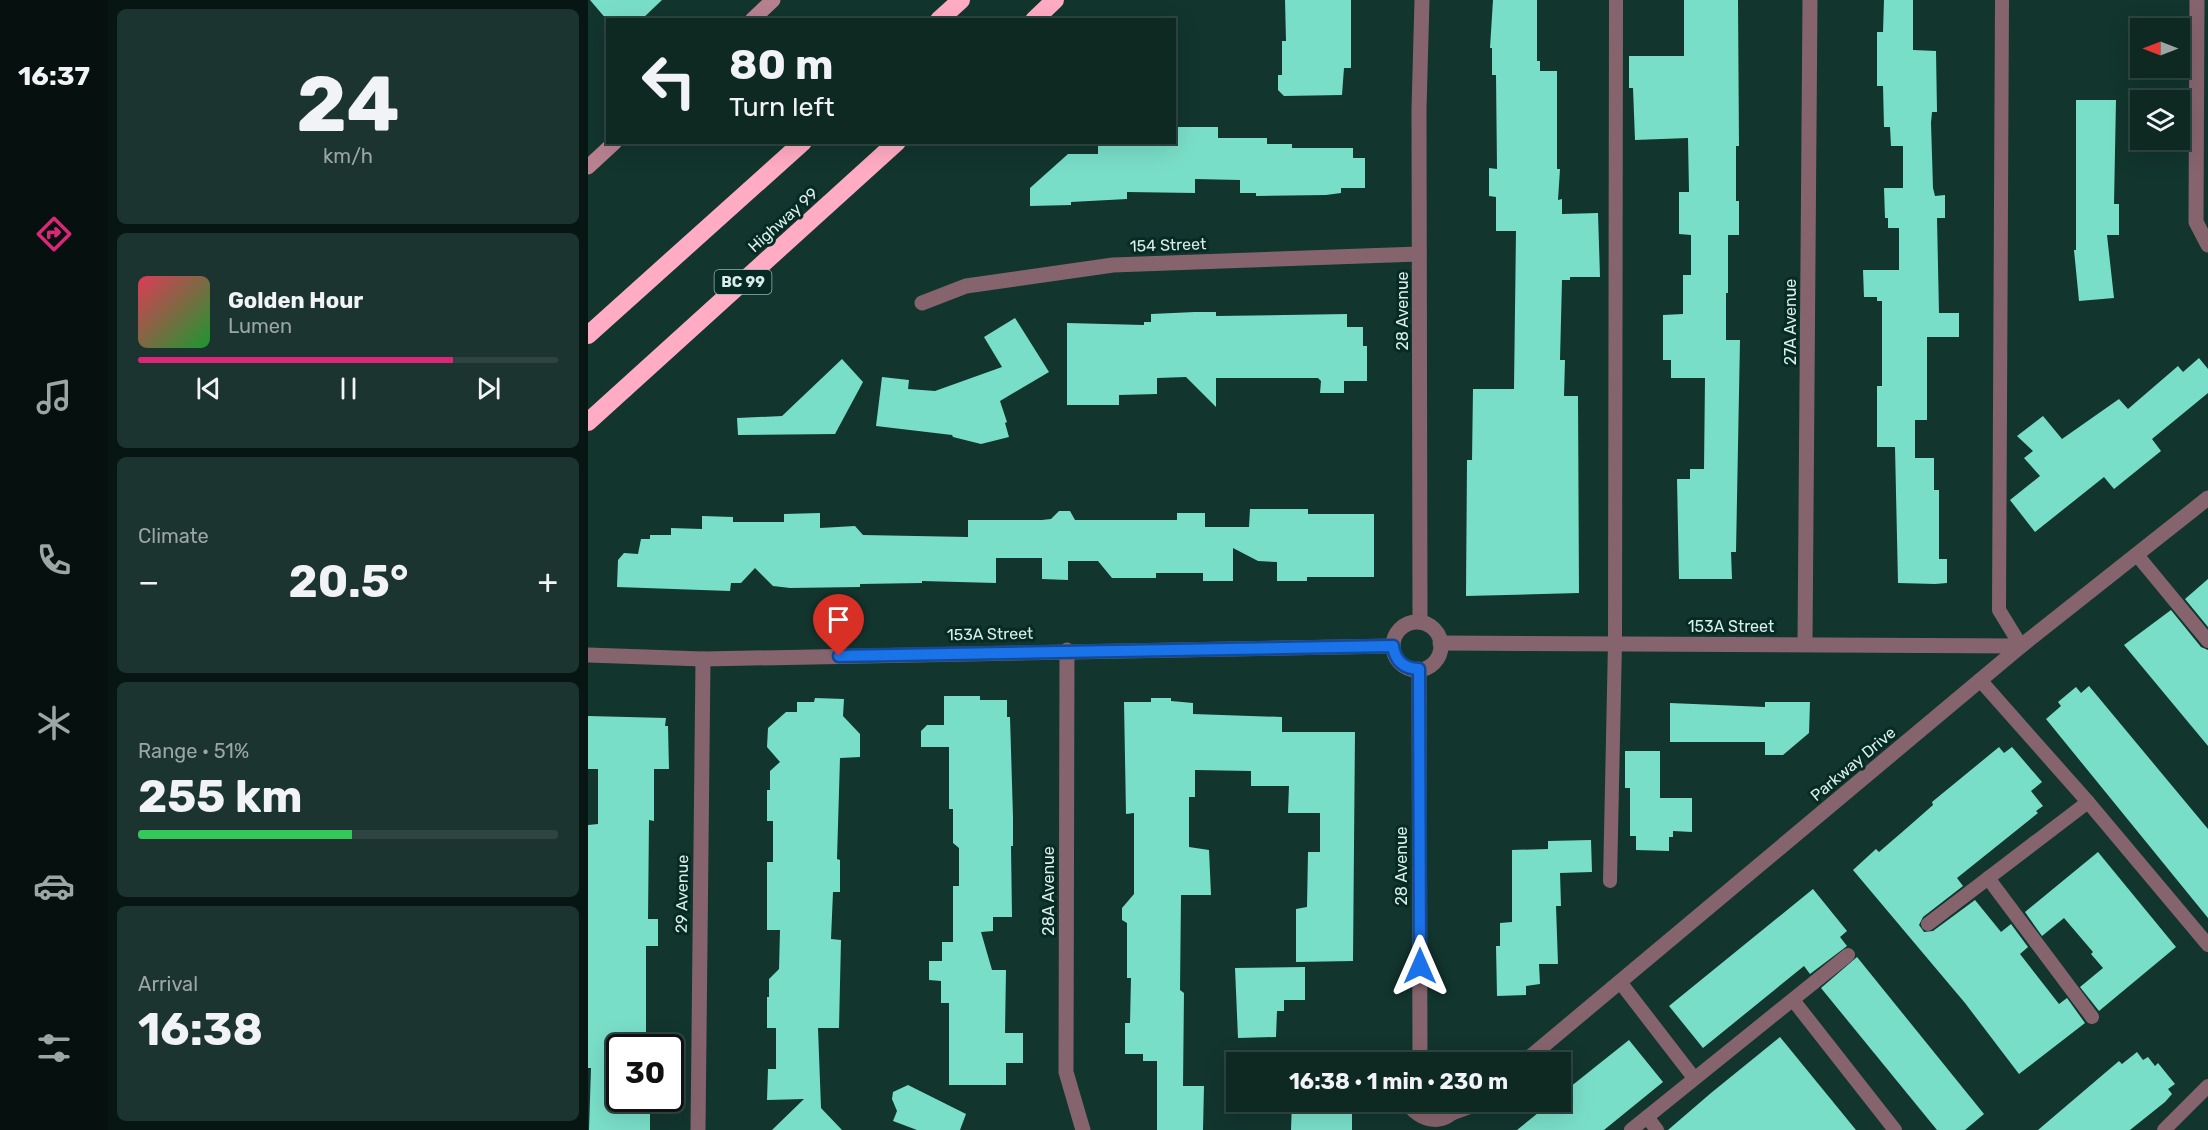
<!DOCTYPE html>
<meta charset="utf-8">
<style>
:root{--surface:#0e2822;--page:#1c342f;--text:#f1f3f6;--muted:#9ba6a5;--line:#2e4440;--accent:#db2777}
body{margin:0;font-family:Rubik,sans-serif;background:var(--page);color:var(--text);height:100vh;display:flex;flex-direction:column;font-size:22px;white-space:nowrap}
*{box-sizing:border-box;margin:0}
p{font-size:20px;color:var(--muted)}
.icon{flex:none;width:33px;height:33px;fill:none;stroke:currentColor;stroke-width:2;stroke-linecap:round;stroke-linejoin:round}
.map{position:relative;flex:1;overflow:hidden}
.side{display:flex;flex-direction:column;gap:9px;padding:9px;background:#081613;width:480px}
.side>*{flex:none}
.hud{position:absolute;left:18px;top:18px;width:570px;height:126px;border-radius:0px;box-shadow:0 6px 24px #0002,0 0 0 2px var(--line);background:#0e2822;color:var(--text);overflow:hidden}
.needle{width:39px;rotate:270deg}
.controls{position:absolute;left:1542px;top:18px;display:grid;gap:12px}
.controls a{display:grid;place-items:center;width:60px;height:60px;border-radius:0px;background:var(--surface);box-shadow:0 6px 24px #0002,0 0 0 2px var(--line);font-size:30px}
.speed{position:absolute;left:18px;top:1034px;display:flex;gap:12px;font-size:30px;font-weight:700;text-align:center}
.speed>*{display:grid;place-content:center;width:78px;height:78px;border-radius:50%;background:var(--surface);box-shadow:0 6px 24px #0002,0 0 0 2px var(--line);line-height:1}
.speed .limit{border:3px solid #111;border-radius:9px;background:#fff;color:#111}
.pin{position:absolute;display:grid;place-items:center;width:51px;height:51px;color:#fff;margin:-62px -26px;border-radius:50% 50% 50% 0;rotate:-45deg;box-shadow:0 0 6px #0007}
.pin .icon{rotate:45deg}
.me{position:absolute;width:66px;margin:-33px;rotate:0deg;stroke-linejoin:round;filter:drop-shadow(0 0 4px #0008)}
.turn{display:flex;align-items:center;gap:21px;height:126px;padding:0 24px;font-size:27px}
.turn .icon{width:78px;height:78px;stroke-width:2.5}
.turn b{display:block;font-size:42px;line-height:51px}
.big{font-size:45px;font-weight:700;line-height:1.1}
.side .card{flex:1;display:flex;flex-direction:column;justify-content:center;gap:9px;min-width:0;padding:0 21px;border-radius:9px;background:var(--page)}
.side .dial{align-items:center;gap:0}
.dial b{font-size:78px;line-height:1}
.song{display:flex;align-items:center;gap:18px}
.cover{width:72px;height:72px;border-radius:9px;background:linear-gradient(135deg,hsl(350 70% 55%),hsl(130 70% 35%))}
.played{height:6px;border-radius:3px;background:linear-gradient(90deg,var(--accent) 75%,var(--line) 75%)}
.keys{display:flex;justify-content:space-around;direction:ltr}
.heat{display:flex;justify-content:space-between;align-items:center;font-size:33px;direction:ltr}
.charge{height:9px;border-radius:4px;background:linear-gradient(90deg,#34c759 51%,var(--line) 0)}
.trip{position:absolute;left:638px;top:1052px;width:345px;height:60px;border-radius:0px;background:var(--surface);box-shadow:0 6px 24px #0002,0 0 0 2px var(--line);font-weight:700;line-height:60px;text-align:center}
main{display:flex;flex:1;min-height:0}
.tab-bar{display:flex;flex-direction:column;width:108px;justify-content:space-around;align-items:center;background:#06100e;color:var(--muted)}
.tab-bar .icon{width:42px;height:42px}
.tab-bar .on{color:var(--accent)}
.tab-bar b{font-size:27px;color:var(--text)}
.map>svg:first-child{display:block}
</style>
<main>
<nav class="tab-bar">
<b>16:37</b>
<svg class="icon on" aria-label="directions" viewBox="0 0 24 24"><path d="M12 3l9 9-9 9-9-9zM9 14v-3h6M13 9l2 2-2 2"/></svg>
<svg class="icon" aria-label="music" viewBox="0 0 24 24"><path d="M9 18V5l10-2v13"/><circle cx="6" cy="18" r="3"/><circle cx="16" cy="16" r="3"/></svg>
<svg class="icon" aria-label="phone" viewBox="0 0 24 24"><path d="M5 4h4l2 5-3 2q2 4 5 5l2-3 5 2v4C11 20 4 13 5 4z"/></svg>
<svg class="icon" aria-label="climate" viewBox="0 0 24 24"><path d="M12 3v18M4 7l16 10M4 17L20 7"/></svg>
<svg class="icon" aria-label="car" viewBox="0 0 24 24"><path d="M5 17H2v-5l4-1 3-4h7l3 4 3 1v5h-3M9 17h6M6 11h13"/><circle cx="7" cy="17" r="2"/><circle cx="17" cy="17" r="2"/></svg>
<svg class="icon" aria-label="filters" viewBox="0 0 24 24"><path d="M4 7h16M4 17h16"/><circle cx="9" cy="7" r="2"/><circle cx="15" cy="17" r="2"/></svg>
</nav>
<section class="side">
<div class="card dial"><b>24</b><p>km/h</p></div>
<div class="card">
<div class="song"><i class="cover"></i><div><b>Golden Hour</b><p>Lumen</p></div></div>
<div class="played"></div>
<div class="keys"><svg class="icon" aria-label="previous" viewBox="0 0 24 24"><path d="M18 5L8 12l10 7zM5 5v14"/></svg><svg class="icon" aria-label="pause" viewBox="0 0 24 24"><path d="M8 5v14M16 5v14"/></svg><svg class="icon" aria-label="next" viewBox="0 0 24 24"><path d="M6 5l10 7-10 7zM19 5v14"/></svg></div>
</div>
<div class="card"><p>Climate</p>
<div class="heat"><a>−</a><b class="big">20.5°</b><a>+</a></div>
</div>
<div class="card"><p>Range · 51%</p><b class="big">255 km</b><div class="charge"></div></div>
<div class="card"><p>Arrival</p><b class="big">16:38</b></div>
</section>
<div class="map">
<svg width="1620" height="1130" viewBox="0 0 1620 1130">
<rect width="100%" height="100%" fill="#12352e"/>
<!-- building -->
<g fill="#79dec8">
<polygon points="2,0 74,0 53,20 19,20"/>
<polygon points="697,0 763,0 763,68 756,68 754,95 696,96 690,90 690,75 694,75 694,41 698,41"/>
<polygon points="905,0 949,0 949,61 952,61 952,71 969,71 969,169 972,169 970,200 974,199 974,214 1010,213 1012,277 982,277 982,280 974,280 972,360 977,360 976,396 990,396 991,593 878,596 879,460 884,460 885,389 926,389 928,231 908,231 908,197 901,196 901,168 909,169 908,75 904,75 904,48 902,48"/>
<polygon points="1096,0 1150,0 1151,146 1148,146 1148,201 1151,201 1151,235 1140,235 1140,293 1138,293 1138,340 1152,340 1148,552 1143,552 1144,579 1091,579 1089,479 1102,479 1102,469 1116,469 1117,378 1083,378 1083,360 1075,360 1075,315 1095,314 1095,275 1103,275 1103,235 1091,234 1091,192 1101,192 1100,138 1047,140 1045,88 1041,88 1041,56 1096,56"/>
<polygon points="1296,0 1325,0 1325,50 1348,51 1349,112 1344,112 1343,123 1345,188 1347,196 1357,195 1357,218 1349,218 1351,313 1371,313 1371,337 1339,337 1339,420 1327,420 1327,458 1346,458 1346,490 1351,490 1351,559 1359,559 1359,583 1347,584 1310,583 1307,447 1289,447 1289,386 1294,386 1294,301 1289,301 1289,297 1276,297 1275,270 1311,270 1311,228 1300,228 1300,218 1297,218 1296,188 1315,188 1315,146 1303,146 1302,127 1296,127 1295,86 1289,86 1289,32 1295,32"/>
<polygon points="1488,100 1528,100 1526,204 1531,204 1531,235 1519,235 1526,298 1491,301 1486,250 1488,250"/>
<polygon points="586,127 630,127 630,138 679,138 679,144 704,144 704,148 765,148 765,158 777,158 777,188 753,188 753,193 738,195 668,196 668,193 652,193 652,180 607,179 607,193 539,192 539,199 483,202 483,205 442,206 442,188 480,154 510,154 510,143 514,142 586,142"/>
<polygon points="607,312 628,312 628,316 759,314 759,327 775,327 775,346 779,346 779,381 756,381 756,393 732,393 733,381 730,378 628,378 628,407 598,377 569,378 569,394 531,395 531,405 479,405 479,323 556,325 556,322 563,322 563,314"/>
<polygon points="427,318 461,372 412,401 419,422 417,423 421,437 393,444 365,437 364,435 288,426 294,377 321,380 320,389 347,391 414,367 396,337"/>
<polygon points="1611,358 1620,369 1620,393 1564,439 1573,451 1526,489 1516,477 1447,532 1422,500 1452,476 1436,458 1445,451 1429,436 1455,416 1474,439 1531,399 1540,409 1590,366 1595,372"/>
<polygon points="254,359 275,382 247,434 150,435 149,418 194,416"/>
<polygon points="662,509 720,509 720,514 786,514 786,577 719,577 719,581 689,581 689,562 670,561 645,548 645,581 615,581 615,573 568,573 568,578 524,578 510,561 480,561 480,580 454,579 454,558 408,558 408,583 334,581 334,583 272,584 272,587 202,588 185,586 167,568 153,583 143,583 142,591 29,587 30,560 36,553 50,554 53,539 62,539 62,535 83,535 83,528 114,529 114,516 145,517 145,522 196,522 196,514 232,513 232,528 267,526 275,535 380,537 380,520 454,520 463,519 471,511 482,511 487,520 589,520 589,513 617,513 617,527 661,527"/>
<polygon points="1620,579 1620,627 1597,599"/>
<polygon points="1583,610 1613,647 1620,650 1620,746 1536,645"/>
<polygon points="1501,686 1620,829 1620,918 1458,719 1473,706 1470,702 1488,687 1493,693"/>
<polygon points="356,696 392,696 392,700 419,700 419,717 422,717 425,817 425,846 423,846 424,917 405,917 405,931 393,932 404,970 418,970 417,1033 435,1033 435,1063 418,1063 418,1085 361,1085 361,1003 353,1003 353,981 341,980 341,961 354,961 354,942 365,942 365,886 371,886 371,848 365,843 365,809 361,809 361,747 333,747 333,731 339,725 356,725"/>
<polygon points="227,698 256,699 255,716 272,734 272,757 252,758 249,859 252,860 252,892 245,892 243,939 253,940 251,1028 230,1028 233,1108 254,1130 184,1130 216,1099 179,1100 180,1069 188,1069 188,1028 179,1028 179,997 181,997 181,979 191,969 192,930 179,930 179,862 185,862 185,821 179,821 179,790 182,790 182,771 192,762 179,747 180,728 198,712 209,712 209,702 226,702"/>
<polygon points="563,698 583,698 583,701 605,703 605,714 694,717 694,732 767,732 765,961 708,962 708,909 719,907 720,852 732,852 732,813 700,813 701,786 663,786 663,771 607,770 607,797 601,797 601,847 621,850 623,895 593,895 592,990 596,993 595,1086 616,1086 615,1130 569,1130 569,1061 555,1061 555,1054 537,1054 537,1023 542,1023 543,978 539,978 539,923 534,920 534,908 546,894 546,813 538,814 536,702 563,702"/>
<polygon points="1177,702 1222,702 1221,733 1195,755 1177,755 1177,742 1082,742 1082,703 1177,707"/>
<polygon points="0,716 78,718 77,726 80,726 81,769 66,769 66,821 61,820 60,919 70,919 70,946 58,946 58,1047 32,1047 32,1098 62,1098 62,1130 1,1130 3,1068 0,1068 0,825 10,824 10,769 0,769"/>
<polygon points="1411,747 1416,753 1424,747 1454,782 1443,791 1455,806 1448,811 1450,813 1369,878 1375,886 1335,917 1331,925 1336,932 1345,931 1387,900 1413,932 1423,924 1440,947 1432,954 1471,1004 1479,998 1497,1023 1431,1074 1377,1003 1265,870 1288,849 1291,852 1320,827 1345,805 1344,802"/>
<polygon points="1037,751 1072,751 1072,798 1104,798 1104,832 1085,831 1085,837 1081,837 1081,851 1048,850 1048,836 1042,836 1042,788 1037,788"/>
<polygon points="1003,840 1004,872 972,873 973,906 968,906 970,964 951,964 952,984 938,986 938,995 909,996 908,946 912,946 912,923 924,922 924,850 960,849 960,841"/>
<polygon points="1510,852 1588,947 1511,1011 1492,987 1515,968 1503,954 1505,952 1476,918 1454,936 1437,912"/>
<polygon points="1225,889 1259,931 1252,937 1259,946 1222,974 1216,966 1115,1048 1081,1006"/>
<polygon points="1269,957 1396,1114 1377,1130 1349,1130 1233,988"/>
<polygon points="717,967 717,1000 696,1000 696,1011 689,1011 688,1037 650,1038 647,968"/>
<polygon points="1192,1037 1268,1130 1080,1130 1123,1093"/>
<polygon points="1041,1040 1075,1082 1016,1130 929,1130 965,1101 972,1101 972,1095"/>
<polygon points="1549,1052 1555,1060 1560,1057 1567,1066 1570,1063 1587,1084 1580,1089 1584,1094 1577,1102 1542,1130 1450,1130 1531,1061 1534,1064"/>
<polygon points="320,1085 378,1114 372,1130 329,1130 305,1121 309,1111 304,1099 305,1092"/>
<polygon points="704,1101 764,1101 764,1130 703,1130"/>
</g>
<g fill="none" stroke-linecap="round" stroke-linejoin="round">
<!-- lane -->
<g stroke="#86646d" stroke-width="14">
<polyline points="1414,0 1411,610 1433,646"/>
<polyline points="1549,555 1620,641"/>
<polyline points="1392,680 1500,802 1620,945"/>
<polyline points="1400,878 1504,1017"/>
<polyline points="1022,881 1027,643 1028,0"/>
<polyline points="1340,924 1500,802"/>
<polyline points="1032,982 1106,1078"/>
<polyline points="1205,1000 1307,1130"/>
<polyline points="1059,1117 1069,1130"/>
<polyline points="1043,1130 1260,955"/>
<polyline points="1576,1130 1620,1086"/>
</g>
<!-- street -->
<g stroke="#86646d" stroke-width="15">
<polyline points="1609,0 1608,222 1620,245"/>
<polyline points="334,303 378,286 525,265 831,254"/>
<polyline points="832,622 831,109 834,0"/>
<circle cx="829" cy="646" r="24"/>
<polyline points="852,643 1433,646"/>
<polyline points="1217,644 1222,0"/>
<polyline points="479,650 478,1072 495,1130"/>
<polyline points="0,655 115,659 805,646"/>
<polyline points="831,669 832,1062"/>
<polyline points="936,1062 1433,646 1620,498"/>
<path d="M819,1101C831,1124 861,1127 872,1101"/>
<polyline points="864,1113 897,1101"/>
<polyline points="110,1130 115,659"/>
</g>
<!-- secondary -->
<g stroke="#b78190" stroke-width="15">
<polyline points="164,20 185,0"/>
<polyline points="0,167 27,142"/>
</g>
<!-- highway -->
<g stroke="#ffacc4" stroke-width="18">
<polyline points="351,20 373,0"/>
<polyline points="446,20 467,0"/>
<polyline points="0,335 215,142"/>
<polyline points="0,422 309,142"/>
</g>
</g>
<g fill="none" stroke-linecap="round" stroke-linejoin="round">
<!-- route casing -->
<g stroke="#114b97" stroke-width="15">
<path id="route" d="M251,656L805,646C807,661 816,669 831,669L832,966"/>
</g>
<!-- route -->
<use href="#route" stroke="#1a73e8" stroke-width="10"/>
</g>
<g text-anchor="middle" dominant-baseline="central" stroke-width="6" stroke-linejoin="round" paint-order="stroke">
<!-- shield labels -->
<rect fill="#062b24" stroke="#9ab3ad" stroke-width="1.5" x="126.5" y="270" width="57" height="24" rx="4.5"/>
<g font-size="15" font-weight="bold" fill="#daede8">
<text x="155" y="282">BC 99</text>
</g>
<!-- street labels -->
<g font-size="16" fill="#daede8" stroke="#062b24">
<text transform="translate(195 220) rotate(-42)">Highway 99</text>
<text transform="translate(580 245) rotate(-2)">154 Street</text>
<text transform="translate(814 311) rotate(-90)">28 Avenue</text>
<text transform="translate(1202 322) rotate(-90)">27A Avenue</text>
<text x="1143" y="626">153A Street</text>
<text transform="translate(402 634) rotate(-1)">153A Street</text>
<text transform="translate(1265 764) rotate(-40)">Parkway Drive</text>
<text transform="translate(813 866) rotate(-90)">28 Avenue</text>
<text transform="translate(460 891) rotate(-90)">28A Avenue</text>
<text transform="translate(94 894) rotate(-89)">29 Avenue</text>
</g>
</g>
</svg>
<div class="controls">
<a><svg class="needle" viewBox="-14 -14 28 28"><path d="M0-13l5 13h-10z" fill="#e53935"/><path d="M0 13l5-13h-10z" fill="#9ba6a5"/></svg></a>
<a><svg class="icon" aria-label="layers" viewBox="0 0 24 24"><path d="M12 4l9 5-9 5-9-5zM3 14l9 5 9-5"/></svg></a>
</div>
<div class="speed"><div class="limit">30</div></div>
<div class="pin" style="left:251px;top:656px;background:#d93025"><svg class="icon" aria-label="arrive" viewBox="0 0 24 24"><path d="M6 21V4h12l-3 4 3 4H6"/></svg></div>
<svg class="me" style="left:832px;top:966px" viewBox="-20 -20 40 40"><path d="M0-17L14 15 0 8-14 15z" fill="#1a73e8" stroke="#fff" stroke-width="4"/></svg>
<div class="trip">16:38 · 1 min · 230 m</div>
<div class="hud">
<div class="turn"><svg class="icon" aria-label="left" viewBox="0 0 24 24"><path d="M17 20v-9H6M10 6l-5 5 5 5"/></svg><div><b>80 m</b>Turn left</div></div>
</div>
</div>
</main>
